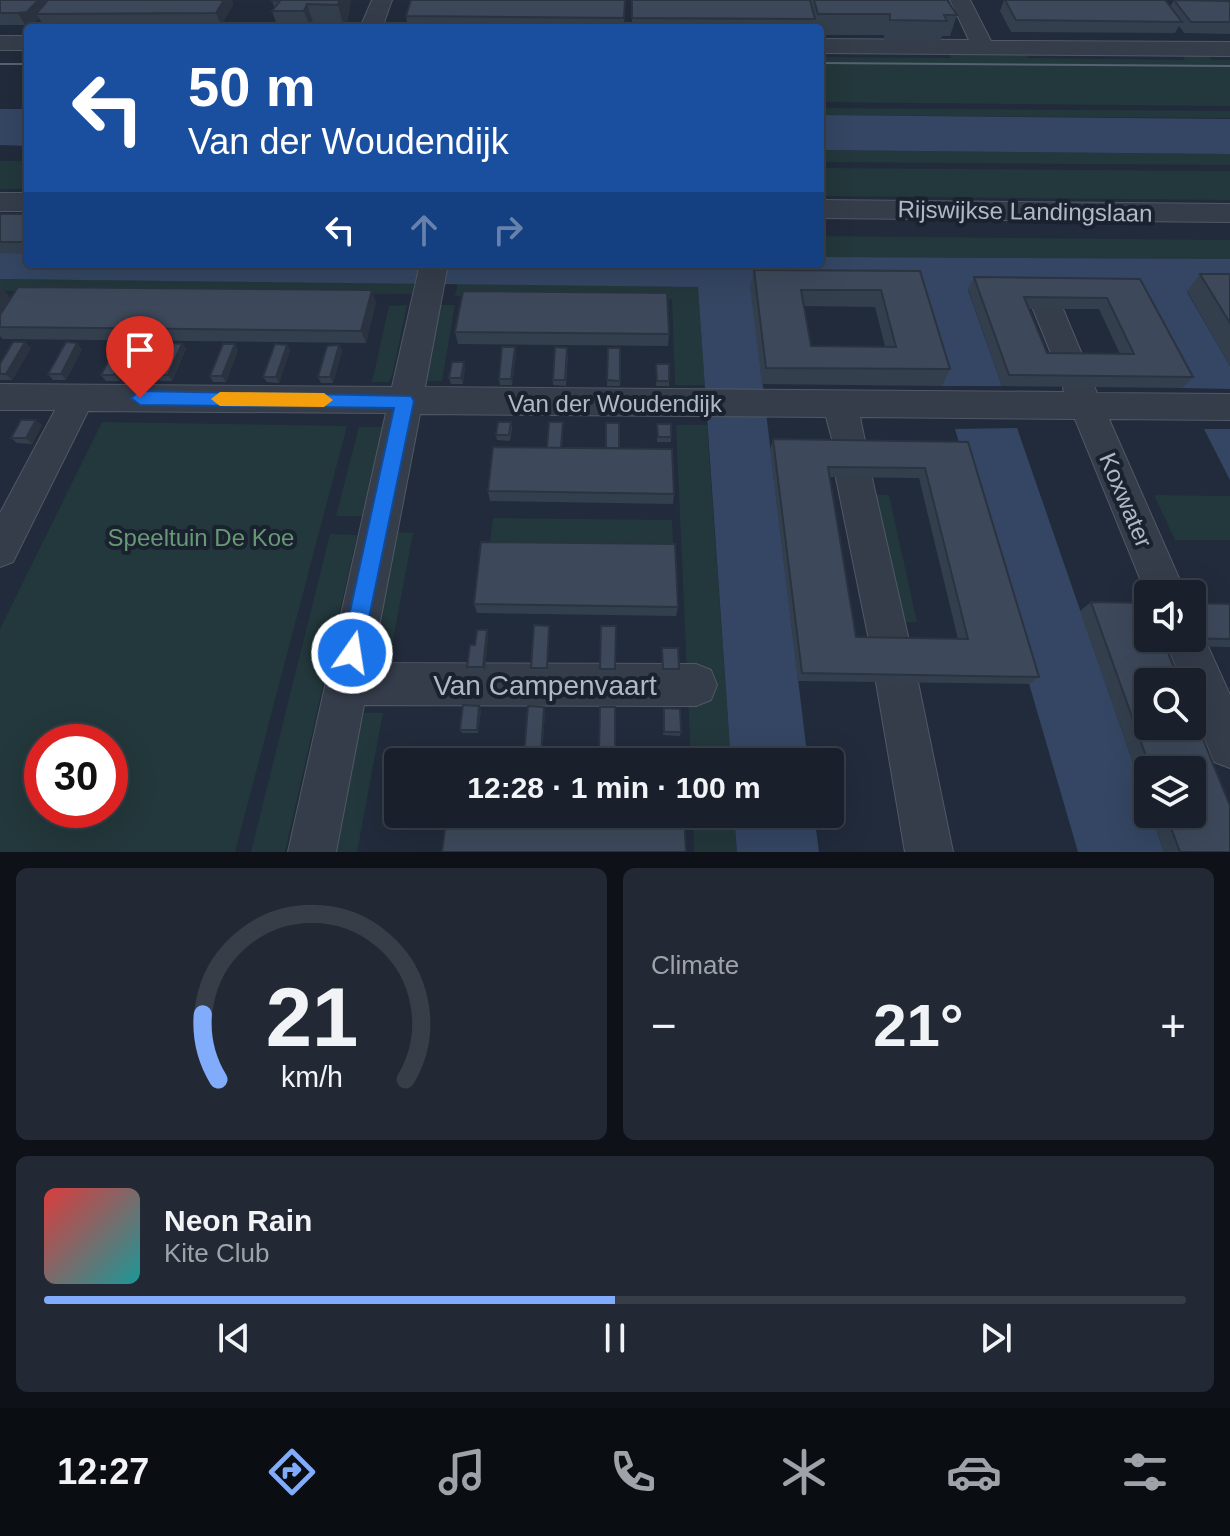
<!DOCTYPE html>
<meta charset="utf-8">
<style>
:root{--surface:#19202c;--page:#222834;--text:#f1f3f6;--muted:#9fa3a9;--line:#373e48;--accent:#81abfb}
body{margin:0;font-family:Arial,sans-serif;background:var(--page);color:var(--text);height:100vh;display:flex;flex-direction:column;font-size:30px;white-space:nowrap}
*{box-sizing:border-box;margin:0}
p{font-size:26px;color:var(--muted)}
.icon{flex:none;width:44px;height:44px;fill:none;stroke:currentColor;stroke-width:2;stroke-linecap:round;stroke-linejoin:round}
.map{position:relative;height:852px;overflow:hidden}
.panel{display:flex;flex-direction:column;gap:16px;padding:16px;background:#0e1218;flex:1}
.panel>*{flex:none}
.hud{position:absolute;left:24px;top:24px;width:800px;height:244px;border-radius:8px;box-shadow:0 8px 32px #0002,0 0 0 2px var(--line);background:#1a4fa0;color:#fff;overflow:hidden}
.fabs{position:absolute;left:1134px;top:580px;display:grid;gap:16px}
.fabs a{display:grid;place-items:center;width:72px;height:72px;border-radius:8px;background:var(--surface);box-shadow:0 8px 32px #0002,0 0 0 2px var(--line);font-size:40px}
.speed{position:absolute;left:24px;top:724px;display:flex;gap:16px;font-size:40px;font-weight:700;text-align:center}
.speed>*{display:grid;place-content:center;width:104px;height:104px;border-radius:50%;background:var(--surface);box-shadow:0 8px 32px #0002,0 0 0 2px var(--line);line-height:1}
.speed .limit{border:12px solid #d22;background:#fff;color:#111}
.pin{position:absolute;display:grid;place-items:center;width:68px;height:68px;color:#fff;margin:-82px -34px;border-radius:50% 50% 50% 0;rotate:-45deg;box-shadow:0 0 8px #0007}
.pin .icon{rotate:45deg}
.me{position:absolute;width:88px;margin:-44px;rotate:13deg;stroke-linejoin:round;filter:drop-shadow(0 0 6px #0008)}
.turn{display:flex;align-items:center;gap:28px;height:168px;padding:0 32px;font-size:36px}
.turn .icon{width:104px;height:104px;stroke-width:2.5}
.turn b{display:block;font-size:56px;line-height:68px}
.lanes{display:flex;align-items:center;height:76px;padding:0 32px;background:#0003;justify-content:center;gap:40px;direction:ltr}
.lanes .off{opacity:.35}
.big{font-size:60px;font-weight:700;line-height:1.1}
.panel .card{flex:1;display:flex;flex-direction:column;justify-content:center;gap:12px;min-width:0;padding:0 28px;border-radius:12px;background:var(--page)}
.panel .dial{align-items:center;gap:0}
.dial svg{height:208px;overflow:visible;fill:none;stroke:var(--line);stroke-width:7;stroke-linecap:round;text-anchor:middle}
.dial text{fill:var(--text);stroke:none}
.song{display:flex;align-items:center;gap:24px}
.cover{width:96px;height:96px;border-radius:12px;background:linear-gradient(135deg,hsl(0 70% 55%),hsl(180 70% 35%))}
.played{height:8px;border-radius:4px;background:linear-gradient(90deg,var(--accent) 50%,var(--line) 50%)}
.keys{display:flex;justify-content:space-around;direction:ltr}
.heat{display:flex;justify-content:space-between;align-items:center;font-size:44px;direction:ltr}
.panel .tiles{flex:1;display:grid;gap:16px;grid-template-columns:1fr 1fr}
.card:last-child{grid-column:span 2}
.trip{position:absolute;left:384px;top:748px;width:460px;height:80px;border-radius:8px;background:var(--surface);box-shadow:0 8px 32px #0002,0 0 0 2px var(--line);font-weight:700;line-height:80px;text-align:center}
.menu{display:flex;height:128px;justify-content:space-around;align-items:center;background:#0a0d12;color:var(--muted)}
.menu .icon{width:56px;height:56px}
.menu .active{color:var(--accent)}
.menu b{font-size:36px;color:var(--text)}
.map>svg:first-child{display:block}
</style>
<div class="map">
<svg width="1230" height="852" viewBox="0 0 1230 852">
<rect width="100%" height="100%" fill="#212b3b"/>
<!-- green -->
<g fill="#23383c" fill-rule="evenodd">
<polygon points="950,54 1026,54 1028,58 1185,60 1183,55 1208,55 1212,60 1230,60 1230,106 820,102 820,57 951,58"/>
<polygon points="820,108 1230,111 1230,118 820,115"/>
<polygon points="820,150 1230,154 1230,165 820,162"/>
<rect x="0" y="161" width="28" height="28"/>
<polygon points="820,168 1230,171 1230,200 820,196"/>
<polygon points="820,236 1230,240 1230,259 820,257"/>
<polygon points="0,279 414,283 412,294 0,291"/>
<polygon points="458,283 698,287 705,385 675,385 672,299 455,296"/>
<polygon points="407,305 392,376 389,382 372,382 389,306"/>
<polygon points="439,305 455,305 442,381 425,381"/>
<path d="M102,422L347,426L235,852H0V629ZM42,742H110V810H42Z"/>
<polygon points="676,425 707,425 731,762 691,762"/>
<polygon points="359,427 383,427 362,516 336,516"/>
<polygon points="871,495 889,495 917,622 898,622"/>
<polygon points="1154,495 1230,496 1230,540 1175,540"/>
<polygon points="493,518 672,520 673,543 490,542"/>
<polygon points="394,532 413,533 389,662 367,661"/>
<polygon points="330,534 357,535 285,852 251,852"/>
<polygon points="361,713 383,713 357,852 332,852"/>
<polygon points="693,814 734,814 737,852 694,852"/>
</g>
<!-- water -->
<g fill="#344663">
<polygon points="0,109 28,109 28,146 0,145"/>
<polygon points="820,115 1230,119 1230,154 820,150"/>
<polygon points="0,251 28,251 28,264 820,264 820,257 1230,259 1230,291 1187,292 1230,366 1230,389 1182,388 1132,290 968,290 1002,386 942,386 913,288 751,287 808,762 731,762 698,287 0,279"/>
<polygon points="1017,428 1148,806 1148,814 1151,814 1164,852 1078,852 955,429"/>
<polygon points="1204,429 1230,429 1230,480"/>
<polygon points="734,814 814,814 819,852 737,852"/>
</g>
<g fill="none" stroke-linecap="round" stroke-linejoin="round">
<!-- minor casing -->
<g stroke="#505866" stroke-width="2">
<g id="minor">
<polygon points="372,0 392,0 382,28 360,28"/>
<polygon points="950,0 970,0 991,41 1230,42 1230,56 820,53 820,39 969,40"/>
<rect x="0" y="36" width="28" height="14"/>
<rect x="0" y="193" width="28" height="18"/>
<polygon points="820,200 1230,204 1230,222 820,218"/>
<polygon points="420,264 448,264 425,387 1064,392 1063,388 1067,379 1079,375 1091,379 1097,393 1230,394 1230,420 1109,419 1186,594 1148,594 1148,598 1075,419 860,417 867,451 862,461 856,463 867,467 872,478 910,645 904,659 898,662 912,667 918,682 953,852 905,852 876,682 882,667 889,664 876,659 870,645 836,478 841,467 848,465 838,461 826,417 420,414 372,663 696,664 711,670 717,685 711,700 696,706 364,705 336,852 288,852 386,413 88,411 13,562 0,567 0,513 55,410 0,410 0,384 392,387"/>
<polygon points="1048,298 1059,301 1063,309 1086,364 1081,373 1070,376 1059,373 1033,309 1037,301"/>
<polygon points="1192,629 1202,633 1230,695 1230,768 1214,762 1192,707 1192,682 1182,682 1168,647 1171,638 1192,638"/>
</g>
</g>
<!-- minor -->
<use href="#minor" fill="#353d4b" fill-rule="evenodd"/>
<!-- tram -->
<g stroke="#576172" stroke-width="2">
<polyline points="820,63 1230,66"/>
<polyline points="0,64 28,64"/>
</g>
</g>
<!-- wall -->
<g fill="#343f4e" fill-rule="evenodd">
<polygon points="0,0 232,0 233,5 221,25 43,25 39,18 34,23 25,25 0,25"/>
<polygon points="351,0 346,28 278,28 272,11 275,8 272,1"/>
<polygon points="625,0 624,28 408,28 406,16"/>
<polygon points="632,0 947,0 957,15 950,36 942,36 940,42 884,41 884,35 820,35 820,28 632,28"/>
<polygon points="1004,0 1165,0 1170,7 1174,0 1230,1 1230,34 1184,33 1179,26 1175,33 1011,32 1000,11"/>
<polygon points="0,214 28,214 28,254 0,253"/>
<path d="M754,270L920,271L950,369L942,386L762,384L750,287ZM804,306L875,307L885,346H811Z"/>
<polygon points="1200,274 1230,274 1230,366 1187,291"/>
<path d="M974,277L1140,279L1193,377L1182,388L1002,386L968,289ZM1029,309H1099L1120,354L1047,353Z"/>
<polygon points="0,287 11,299 376,302 366,343 3,339 0,336"/>
<polygon points="455,332 669,334 668,346 458,344"/>
<polygon points="130,343 134,349 119,381 106,381 101,375"/>
<polygon points="182,344 186,349 172,381 160,381 156,375"/>
<polygon points="287,345 290,350 279,383 267,382 263,377"/>
<polygon points="339,345 342,351 333,383 321,383 318,377"/>
<polygon points="515,347 516,353 512,385 500,385 499,379"/>
<polygon points="31,348 12,380 0,380 0,364"/>
<polygon points="608,348 620,348 620,386 607,386"/>
<polygon points="82,349 66,380 53,380 48,374"/>
<polygon points="238,350 226,382 213,382 210,376"/>
<polygon points="568,354 566,386 553,385 553,380"/>
<polygon points="465,368 463,384 451,384 449,378"/>
<polygon points="656,370 669,381 669,386 656,386"/>
<polygon points="36,420 42,425 32,444 17,443 11,438"/>
<polygon points="511,422 512,428 510,441 497,440 496,435"/>
<polygon points="563,428 562,448 619,448 674,494 673,504 490,501 488,491 547,448"/>
<polygon points="657,429 671,437 671,442 657,442"/>
<path d="M773,439L968,442L1039,677L1029,684L798,681L770,450ZM830,477L919,478L958,639L856,637Z"/>
<polygon points="1091,602 1230,604 1230,647 1165,646 1230,852 1164,852 1151,814 1192,814 1192,770 1148,770 1148,806 1080,611"/>
<polygon points="474,604 678,607 676,616 477,613"/>
<polygon points="549,626 547,672 532,672 531,668"/>
<polygon points="601,626 616,626 615,673 600,673"/>
<polygon points="488,635 485,671 469,671 467,667 475,645"/>
<polygon points="662,648 679,669 678,673 662,673"/>
<polygon points="544,707 545,710 542,758 525,758 524,755"/>
<polygon points="600,707 615,707 615,759 599,758"/>
<polygon points="664,708 681,732 680,736 663,735"/>
<polygon points="481,710 478,733 462,733 460,730"/>
</g>
<!-- shaded-wall -->
<g fill="#2b3340">
<polygon points="38,0 50,0 36,14 39,18 34,23 25,25 18,13"/>
<polygon points="224,0 232,0 233,5 221,25 216,13"/>
<polygon points="339,0 351,0 346,28 344,28 338,5"/>
<polygon points="307,4 315,28 310,28 304,11"/>
<polygon points="1,287 11,299 0,316 0,288"/>
<polygon points="372,290 376,302 366,343 361,331"/>
<polygon points="25,342 31,348 12,380 6,374"/>
<polygon points="77,343 82,349 66,380 61,374"/>
<polygon points="130,343 134,349 119,381 114,375"/>
<polygon points="182,344 186,349 172,381 168,375"/>
<polygon points="235,344 238,350 226,382 222,376"/>
<polygon points="287,345 290,350 279,383 276,377"/>
<polygon points="339,345 342,351 333,383 330,377"/>
<polygon points="515,347 516,353 512,385 511,379"/>
<polygon points="464,362 465,368 463,384 461,378"/>
<polygon points="36,420 42,425 32,444 26,438"/>
<polygon points="487,630 488,635 485,671 483,667"/>
<polygon points="479,706 481,710 478,733 477,730"/>
<polygon points="544,707 545,710 542,758 541,755"/>
</g>
<!-- building -->
<g fill="#3d495b" stroke="#2b3340" stroke-width="2" fill-rule="evenodd">
<polygon points="0,0 38,0 27,12 18,13 0,13"/>
<polygon points="48,0 224,0 216,13 36,14"/>
<polygon points="273,0 339,0 338,5 307,4 304,11 272,11 280,1 272,1"/>
<polygon points="411,0 625,0 624,18 406,16"/>
<polygon points="632,0 810,0 815,19 632,18"/>
<polygon points="814,0 947,0 957,15 944,15 947,21 890,20 890,14 818,14"/>
<polygon points="1005,0 1165,0 1182,22 1016,20"/>
<polygon points="1174,0 1230,1 1230,22 1191,22"/>
<rect x="0" y="214" width="28" height="28"/>
<path d="M754,270L920,271L950,369L766,368ZM801,290H881L896,347L811,346Z"/>
<polygon points="1200,274 1230,274 1230,323"/>
<path d="M974,277L1140,279L1193,377L1009,375ZM1024,297L1107,298L1134,354L1047,353Z"/>
<polygon points="18,287 372,290 361,331 0,327 0,315"/>
<polygon points="463,291 667,293 669,334 455,332"/>
<polygon points="13,342 25,342 6,374 0,374 0,364"/>
<polygon points="66,342 77,343 61,374 48,374"/>
<polygon points="118,343 130,343 114,375 101,375"/>
<polygon points="170,343 182,344 168,375 156,375"/>
<polygon points="223,344 235,344 222,376 210,376"/>
<polygon points="275,344 287,345 276,377 263,377"/>
<polygon points="339,345 330,377 318,377 327,346"/>
<polygon points="502,347 515,347 511,379 499,379"/>
<polygon points="555,347 567,348 565,380 553,380"/>
<polygon points="608,348 620,348 620,381 607,380"/>
<polygon points="452,362 464,362 461,378 449,378"/>
<polygon points="656,364 669,364 669,381 657,381"/>
<polygon points="21,420 36,420 26,438 11,438"/>
<polygon points="498,422 511,422 509,435 496,435"/>
<polygon points="549,422 563,422 561,448 547,448"/>
<rect x="606" y="423" width="13" height="25"/>
<polygon points="657,424 671,424 671,437 658,437"/>
<path d="M773,439L968,442L1039,677L802,673ZM828,467L925,468L968,639L856,637Z"/>
<polygon points="493,447 672,449 674,494 488,491"/>
<polygon points="481,542 675,544 678,607 474,604"/>
<polygon points="1091,602 1148,603 1148,638 1192,638 1192,603 1230,604 1230,639 1162,638 1180,682 1148,682 1148,726 1192,726 1192,712 1230,806 1230,852 1180,852 1166,814 1192,814 1192,770 1151,770"/>
<polygon points="534,625 549,626 547,668 531,668"/>
<polygon points="601,626 616,626 615,669 600,669"/>
<polygon points="477,630 487,630 483,667 467,667 470,645 475,645"/>
<polygon points="662,648 678,648 679,669 663,669"/>
<polygon points="463,705 479,706 477,730 460,730"/>
<polygon points="528,706 544,707 541,755 524,755"/>
<polygon points="600,707 615,707 615,756 599,755"/>
<polygon points="664,708 680,709 681,732 664,732"/>
<polygon points="447,814 684,814 686,852 442,852"/>
</g>
<!-- route -->
<polygon fill="#1a73e8" stroke="#114b97" stroke-width="2" points="140,391 411,396 414,401 360,661 352,664 345,661 341,653 394,408 140,405 131,398"/>
<!-- slow -->
<polygon fill="#f59e0b" points="220,392 324,393 333,400 324,407 220,406 211,399"/>
<g text-anchor="middle" dominant-baseline="central" stroke-width="8" stroke-linejoin="round" paint-order="stroke">
<!-- street labels -->
<g font-size="24" fill="#b0b8c7" stroke="#1a2230">
<text transform="translate(1025 211) rotate(1)">Rijswijkse Landingslaan</text>
<text x="615" y="403">Van der Woudendijk</text>
<text transform="translate(1126 500) rotate(67)">Koxwater</text>
</g>
<!-- park labels -->
<g font-size="24" fill="#669974" stroke="#1a2230">
<text x="201" y="537">Speeltuin De Koe</text>
</g>
<!-- near-street labels -->
<g font-size="28" fill="#b0b8c7" stroke="#1a2230">
<text x="545" y="685">Van Campenvaart</text>
</g>
</g>
</svg>
<div class="fabs">
<a><svg class="icon" aria-label="sound" viewBox="0 0 24 24"><path d="M4 9h4l5-4v14l-5-4H4zM17 9q2 3 0 6"/></svg></a>
<a><svg class="icon" aria-label="search" viewBox="0 0 24 24"><circle cx="10" cy="10" r="6"/><path d="M15 15l6 6"/></svg></a>
<a><svg class="icon" aria-label="layers" viewBox="0 0 24 24"><path d="M12 4l9 5-9 5-9-5zM3 14l9 5 9-5"/></svg></a>
</div>
<div class="speed"><div class="limit">30</div></div>
<div class="pin" style="left:140px;top:398px;background:#d93025"><svg class="icon" aria-label="arrive" viewBox="0 0 24 24"><path d="M6 21V4h12l-3 4 3 4H6"/></svg></div>
<svg class="me" style="left:352px;top:653px" viewBox="-20 -20 40 40"><circle r="17" fill="#1a73e8" stroke="#fff" stroke-width="3"/><path d="M0-11L8 9 0 5-8 9z" fill="#fff"/></svg>
<div class="trip">12:28 · 1 min · 100 m</div>
<div class="hud">
<div class="turn"><svg class="icon" aria-label="left" viewBox="0 0 24 24"><path d="M17 20v-9H6M10 6l-5 5 5 5"/></svg><div><b>50 m</b>Van der Woudendijk</div></div>
<div class="lanes"><svg class="icon" aria-label="left" viewBox="0 0 24 24"><path d="M17 20v-9H6M10 6l-5 5 5 5"/></svg><svg class="icon off" aria-label="ahead" viewBox="0 0 24 24"><path d="M12 20V5M6 11l6-6 6 6"/></svg><svg class="icon off" aria-label="right" viewBox="0 0 24 24"><path d="M7 20v-9h11M14 6l5 5-5 5"/></svg></div>
</div>
</div>
<section class="panel">
<div class="tiles">
<div class="card dial"><svg viewBox="0 0 100 80">
<path d="M14 69A42 42 0 1 1 86 69"/>
<path d="M14 69A42 42 0 0 1 8 44" stroke="#81abfb"/>
<text x="50" y="56" font-size="32" font-weight="700">21</text>
<text x="50" y="72" font-size="11">km/h</text>
</svg></div>
<div class="card"><p>Climate</p>
<div class="heat"><a>−</a><b class="big">21°</b><a>+</a></div>
</div>
<div class="card">
<div class="song"><i class="cover"></i><div><b>Neon Rain</b><p>Kite Club</p></div></div>
<div class="played"></div>
<div class="keys"><svg class="icon" aria-label="previous" viewBox="0 0 24 24"><path d="M18 5L8 12l10 7zM5 5v14"/></svg><svg class="icon" aria-label="pause" viewBox="0 0 24 24"><path d="M8 5v14M16 5v14"/></svg><svg class="icon" aria-label="next" viewBox="0 0 24 24"><path d="M6 5l10 7-10 7zM19 5v14"/></svg></div>
</div>
</div>
</section>
<nav class="menu">
<b>12:27</b>
<svg class="icon active" aria-label="directions" viewBox="0 0 24 24"><path d="M12 3l9 9-9 9-9-9zM9 14v-3h6M13 9l2 2-2 2"/></svg>
<svg class="icon" aria-label="music" viewBox="0 0 24 24"><path d="M9 18V5l10-2v13"/><circle cx="6" cy="18" r="3"/><circle cx="16" cy="16" r="3"/></svg>
<svg class="icon" aria-label="phone" viewBox="0 0 24 24"><path d="M5 4h4l2 5-3 2q2 4 5 5l2-3 5 2v4C11 20 4 13 5 4z"/></svg>
<svg class="icon" aria-label="climate" viewBox="0 0 24 24"><path d="M12 3v18M4 7l16 10M4 17L20 7"/></svg>
<svg class="icon" aria-label="car" viewBox="0 0 24 24"><path d="M5 17H2v-5l4-1 3-4h7l3 4 3 1v5h-3M9 17h6M6 11h13"/><circle cx="7" cy="17" r="2"/><circle cx="17" cy="17" r="2"/></svg>
<svg class="icon" aria-label="filters" viewBox="0 0 24 24"><path d="M4 7h16M4 17h16"/><circle cx="9" cy="7" r="2"/><circle cx="15" cy="17" r="2"/></svg>
</nav>
